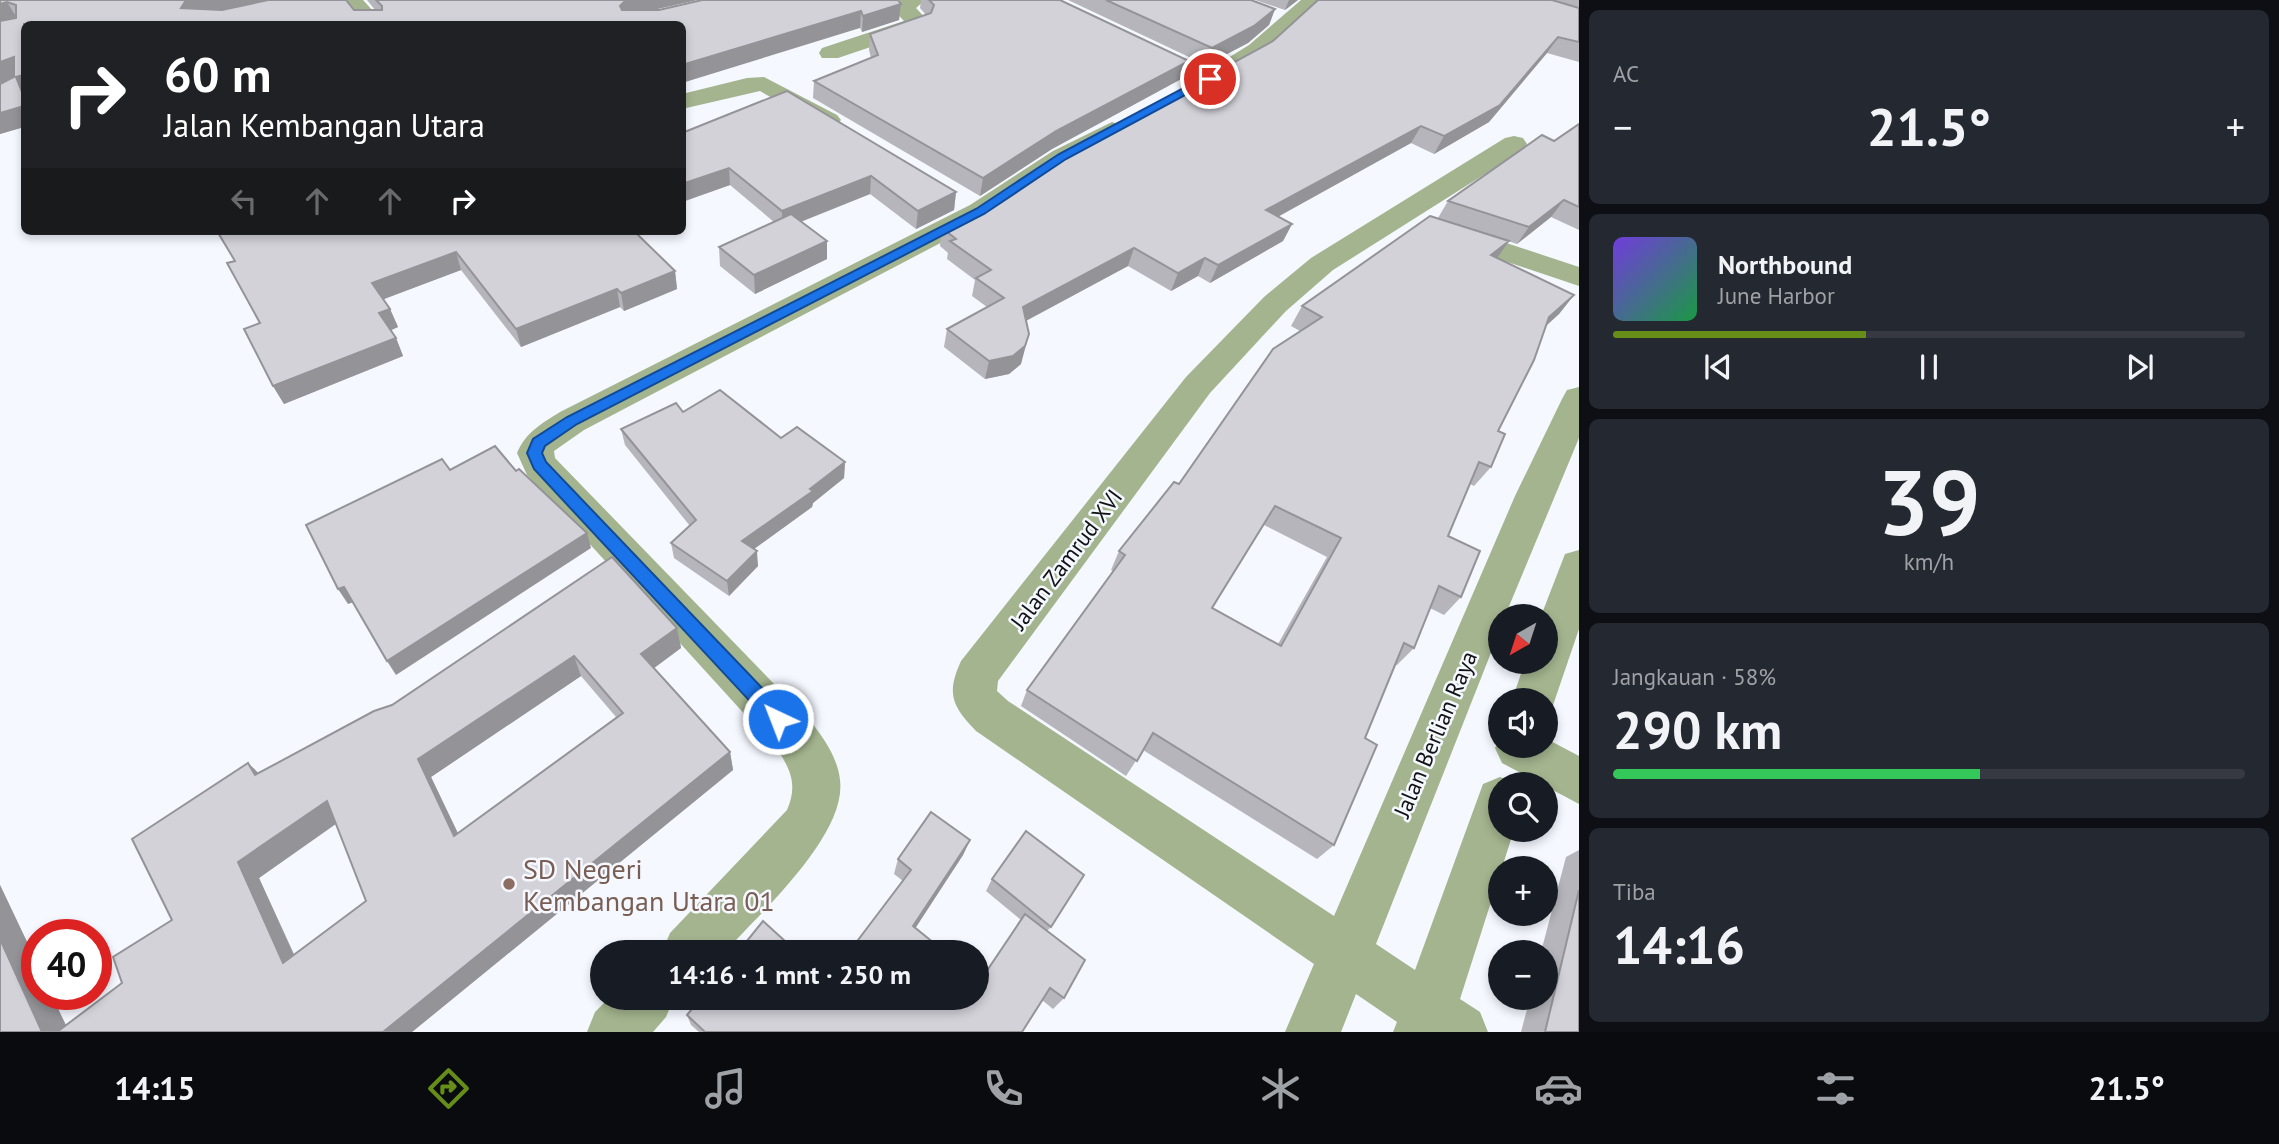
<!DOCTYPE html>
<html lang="id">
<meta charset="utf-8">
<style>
:root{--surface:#171b24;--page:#242831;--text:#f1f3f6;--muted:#9ea1a6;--line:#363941;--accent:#668d18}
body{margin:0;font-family:"PT Sans",sans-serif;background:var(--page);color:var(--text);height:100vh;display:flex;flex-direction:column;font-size:26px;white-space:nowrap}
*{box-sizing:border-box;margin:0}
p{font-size:23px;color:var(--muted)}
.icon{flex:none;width:38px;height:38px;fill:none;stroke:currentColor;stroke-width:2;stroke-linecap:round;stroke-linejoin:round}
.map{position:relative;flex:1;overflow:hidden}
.sheet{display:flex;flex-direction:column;gap:10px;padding:10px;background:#0d0f14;width:700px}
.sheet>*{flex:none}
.guide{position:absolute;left:21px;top:21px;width:665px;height:214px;border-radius:10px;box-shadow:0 4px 10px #0003;background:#202124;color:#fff;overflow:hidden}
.needle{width:46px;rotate:219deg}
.controls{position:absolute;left:1488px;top:604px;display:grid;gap:14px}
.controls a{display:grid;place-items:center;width:70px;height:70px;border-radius:50%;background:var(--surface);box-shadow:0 4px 10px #0003;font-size:35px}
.speed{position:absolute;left:21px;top:919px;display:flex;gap:14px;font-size:35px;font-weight:700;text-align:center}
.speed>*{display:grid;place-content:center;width:91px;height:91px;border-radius:50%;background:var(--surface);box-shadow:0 4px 10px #0003;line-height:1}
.speed .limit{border:10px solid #d22;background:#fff;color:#111}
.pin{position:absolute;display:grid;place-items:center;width:60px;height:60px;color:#fff;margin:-30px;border:4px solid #fff;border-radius:50%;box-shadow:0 2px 7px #0007}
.me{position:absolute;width:77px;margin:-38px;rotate:317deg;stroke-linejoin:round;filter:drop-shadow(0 0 5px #0008)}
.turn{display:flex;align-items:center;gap:24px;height:147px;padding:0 28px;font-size:32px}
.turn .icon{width:91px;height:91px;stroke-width:2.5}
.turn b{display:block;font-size:49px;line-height:60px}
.lanes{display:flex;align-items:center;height:66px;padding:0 28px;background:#0003;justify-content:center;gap:35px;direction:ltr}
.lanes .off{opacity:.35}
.big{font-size:52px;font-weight:800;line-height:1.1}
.sheet .card{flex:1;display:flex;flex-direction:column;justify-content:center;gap:10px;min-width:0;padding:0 24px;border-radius:10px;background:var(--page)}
.sheet .dial{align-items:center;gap:0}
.dial b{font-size:91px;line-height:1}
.song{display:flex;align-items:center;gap:21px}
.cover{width:84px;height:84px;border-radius:10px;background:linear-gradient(135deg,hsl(260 70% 55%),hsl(140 70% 35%))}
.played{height:7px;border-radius:4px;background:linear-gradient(90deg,var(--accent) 40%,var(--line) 40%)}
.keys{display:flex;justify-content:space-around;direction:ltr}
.heat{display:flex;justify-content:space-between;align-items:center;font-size:38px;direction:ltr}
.charge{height:10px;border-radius:5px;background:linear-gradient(90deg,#34c759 58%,var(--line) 0)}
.trip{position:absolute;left:590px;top:940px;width:399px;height:70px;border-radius:35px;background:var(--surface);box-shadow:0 4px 10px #0003;font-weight:800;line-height:70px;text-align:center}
.menu{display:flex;height:112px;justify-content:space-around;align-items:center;background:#090b0e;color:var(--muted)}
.menu .icon{width:49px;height:49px}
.menu .on{color:var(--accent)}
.menu b{font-size:32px;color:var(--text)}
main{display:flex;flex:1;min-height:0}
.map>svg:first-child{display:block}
</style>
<main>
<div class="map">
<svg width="1579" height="1032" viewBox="0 0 1579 1032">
<rect width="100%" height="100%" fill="#f5f8ff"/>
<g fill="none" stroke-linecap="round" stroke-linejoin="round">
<!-- minor -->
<g fill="#a3b48e" fill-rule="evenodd">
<polygon points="340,0 363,0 385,24 362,24"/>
<polygon points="900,0 925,0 916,8 930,23 927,28 838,58 822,58 819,53 822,48 904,21 892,8"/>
<path d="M1301,0H1325C1309,22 1233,88 1207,81L1203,76L1207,71L1249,45Z"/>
<polygon points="764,77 837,115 841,120 837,125 819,125 760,91 682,109 682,94 747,78"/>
<path d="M1112,122L1121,125L1125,130L1121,135L1071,163L990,217L584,430L554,451L555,458L811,722C824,738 838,759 840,780C847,835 760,913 725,952H662L670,933L787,810C797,787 792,772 779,752L527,475L517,453C526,432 541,424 560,412L970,205L1053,151Z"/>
<path d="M1514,136L1523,138L1527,144L1523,150L1333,270L1286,311L1210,393L998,681L997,691L1008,701L1334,916L1515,496L1562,399L1567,390L1579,387V438L1505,616H1500V630L1376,944L1415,970L1483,784L1500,777L1517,784H1500V830H1514L1460,999L1480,1012L1488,1032H1393L1397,1022L1356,994L1341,1032H1285L1314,964L976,731C952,706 946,694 961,661L1186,377L1264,297L1311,258L1505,138Z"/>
<polygon points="1452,225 1579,267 1579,286 1442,240 1437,234 1442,228"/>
<polygon points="1579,550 1579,629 1550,714 1545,716 1545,700 1512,700 1525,662 1545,662 1545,616 1541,616 1565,554"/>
<polygon points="1500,737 1500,746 1545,746 1545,738 1579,756 1579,804 1502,763 1495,748"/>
<polygon points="609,998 674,998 666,1017 653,1032 587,1032 595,1012"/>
</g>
</g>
<!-- wall -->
<g fill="#b5b5bb" fill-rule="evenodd">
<polygon points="0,0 375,10 367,0 697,0 653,10 901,4 899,20 862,32 860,28 24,24 24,127 0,134"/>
<polygon points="921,0 1060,0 1189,61 1183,78 1052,149 980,196 813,98 814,81 871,58 869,50 870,34 926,15 920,8"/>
<polygon points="1068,0 1251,0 1275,9 1269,25 1248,43 1206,65"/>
<polygon points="1255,0 1298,0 1285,10"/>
<polygon points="1318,0 1579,0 1579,62 1547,53 1489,122 1434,154 1411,143 1278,216 1292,224 1283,241 1210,283 1198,276 1171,291 1128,266 1026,321 1021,364 1009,374 985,379 944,347 947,329 987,307 972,296 975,280 947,259 948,253 940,246 942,228 995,201 1273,41"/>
<polygon points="1579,124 1579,230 1551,217 1517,244 1438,218 1448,201 1554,141"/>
<polygon points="682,133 956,192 954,210 916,229 870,194 801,222 827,241 827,259 755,294 720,266 719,247 774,222 730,185 682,202"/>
<polygon points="216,231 634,231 675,271 677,289 624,311 620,307 521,347 461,270 383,299 390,309 398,327 391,330 396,338 403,356 284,404 273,386 260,323 235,261"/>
<path d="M1497,258L1574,295L1559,314L1546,325L1498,431L1491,467L1474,486L1470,484L1448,536L1461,597L1444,615L1430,608L1414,648L1397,665H1395L1365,738L1334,845L1317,859L1143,750L1126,776L1021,706L1027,690L1113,571L1111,570L1119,551L1179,484L1300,331L1291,326L1302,306ZM1264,525L1327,557L1278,644L1212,608Z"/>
<polygon points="683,412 781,438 845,462 844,478 813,503 812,507 754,549 758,566 729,596 674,558 671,543 690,526 625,445 621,429"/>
<path d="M677,628L681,648L654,668L730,752L733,770L412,1032H0V885L37,963V994H51L66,1025L122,983L172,920L259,773L374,711ZM581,676L616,717L458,834L431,777ZM336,824L366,901L294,954L259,878Z"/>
<polygon points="970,840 963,855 915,928 849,952 903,881 894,874 898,859"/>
<polygon points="1579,850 1579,1032 1521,1032 1530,998 1545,998 1545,952 1541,952 1566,857"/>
<polygon points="992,879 1051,927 1047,931 1064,998 1053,1009 1042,1000 1022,1032 699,1032 691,1025 687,1015 980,981 1021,920 986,891"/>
</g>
<!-- shaded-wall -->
<g fill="#949398">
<polygon points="186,0 268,0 188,24 181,8"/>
<polygon points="624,0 697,0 626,16 620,6"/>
<polygon points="1289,0 1298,0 1285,10"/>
<polygon points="7,2 17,18 0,22 0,4"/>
<polygon points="901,4 899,20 862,32 863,16"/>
<polygon points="1275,9 1269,25 1248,43 1206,65 1212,48"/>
<polygon points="861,11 860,28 682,83 682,65"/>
<polygon points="1558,37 1547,53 1489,122 1434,154 1444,136"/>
<polygon points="14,57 24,74 0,83 0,62"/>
<polygon points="1189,61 1183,78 1052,149 980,196 983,178 1056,131"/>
<polygon points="24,75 24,97 16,77"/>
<polygon points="24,106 24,127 0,134 0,113"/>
<polygon points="1421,126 1411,143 1258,228 1266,210"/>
<polygon points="729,168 730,185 682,202 682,184"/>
<polygon points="871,176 870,194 782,229 782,211"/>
<polygon points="956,192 954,210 916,229 918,211"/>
<polygon points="1564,200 1551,217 1517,244 1529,227"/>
<polygon points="1292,224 1283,241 1210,283 1218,265"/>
<polygon points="827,241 827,259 755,294 754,275"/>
<polygon points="1509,241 1495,261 1491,255"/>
<polygon points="1134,248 1128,266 1018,325 1023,307"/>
<polygon points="456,252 461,270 379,301 372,283"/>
<polygon points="1205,258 1198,276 1171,291 1178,273"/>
<polygon points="675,271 677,289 624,311 621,293"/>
<polygon points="617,289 620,307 521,347 516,329"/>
<polygon points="1574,295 1559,314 1534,337 1549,317"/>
<polygon points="390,309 398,327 387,332 379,313"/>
<polygon points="1029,334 1021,364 1009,374 985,379 989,361"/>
<polygon points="396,338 403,356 284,404 273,386"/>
<polygon points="845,462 844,478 813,503 812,507 743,557 742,541"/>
<polygon points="587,533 591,548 396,675 387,661"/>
<polygon points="757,551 758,566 729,596 727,581"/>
<polygon points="344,587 354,602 348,604 338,589"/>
<polygon points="677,628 681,648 646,674 641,654"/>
<polygon points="574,656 581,676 431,777 467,852 454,836 418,759"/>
<polygon points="730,752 733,770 412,1032 383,1032"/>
<polygon points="248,763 267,781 255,775"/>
<polygon points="327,801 344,818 259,878 303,975 283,963 238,862"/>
<polygon points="970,840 963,855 909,938 913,926"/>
<polygon points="0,885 37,963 37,994 51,994 69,1032 42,1032 0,939"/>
</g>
<!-- building -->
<g fill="#d3d2d9" stroke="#949398" stroke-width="2" fill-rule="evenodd">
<polygon points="0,0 187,0 186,0 181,8 222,10 268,0 346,0 354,10 382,10 382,6 376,0 626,0 620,6 622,10 659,10 702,0 898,0 901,4 863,16 861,11 682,65 682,24 24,24 24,75 16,77 24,97 24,106 0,113 0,84 14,77 14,57 0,62 0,21 16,18 16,5 7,2 0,4"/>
<polygon points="929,0 1060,0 1189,61 1056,131 983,178 814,81 878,55 870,34 931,13 934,5"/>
<polygon points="1106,0 1251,0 1275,9 1254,26 1212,48"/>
<polygon points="1318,0 1552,0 1579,8 1579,42 1558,37 1500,105 1444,136 1421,126 1266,210 1292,224 1218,265 1205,258 1178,273 1134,248 1023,307 1029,334 1025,346 1013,356 989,361 947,329 1004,298 976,278 991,270 950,241 956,239 942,228 995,201 1077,148 1273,41"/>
<polygon points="787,91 956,192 918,211 871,176 782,211 729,168 682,184 682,133"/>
<polygon points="1579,124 1579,207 1564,200 1529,227 1448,201 1542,135 1554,141"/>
<polygon points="791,214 827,241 754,275 719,247"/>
<path d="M1430,216L1509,241L1491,255L1574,295L1549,317L1534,360L1498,431L1505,434L1491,467L1479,462L1448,536L1480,551L1461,597L1439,586L1414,648L1404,643L1365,738L1377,745L1334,845L1153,733L1137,761L1027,690L1125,555L1119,551L1174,482L1179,484L1273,349L1322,317L1302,306ZM1275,506L1341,538L1281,646L1212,608Z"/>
<polygon points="217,231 634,231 675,271 621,293 617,289 516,329 456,252 372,283 390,309 379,313 396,338 273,386 244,329 260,323 227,263 235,261"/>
<polygon points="720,390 781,438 797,427 845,462 810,489 813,491 742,541 757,551 727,581 671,543 696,520 621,429 676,403 683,412"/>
<polygon points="495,446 516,471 519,469 587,533 387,661 344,587 338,589 306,525 442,459 450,470"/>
<path d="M612,557L677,628L641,654L730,752L383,1032H57L122,983L113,957L172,920L132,839L248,763L255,775L374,711L392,705ZM574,656L623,713L454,836L418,759ZM327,801L366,901L283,963L238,862Z"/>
<polygon points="931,812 970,840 913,926 945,952 849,952 911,870 898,859"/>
<polygon points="1026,831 1084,875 1051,927 992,879"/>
<polygon points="1579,890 1579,1032 1545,1032"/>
<polygon points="1025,914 1085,960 1064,998 1050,988 1022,1032 705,1032 687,1015 701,998 976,998 976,978 980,981"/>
<polygon points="763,921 797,952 738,952"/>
<polygon points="0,939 42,1032 0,1032"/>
</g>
<!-- route -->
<polygon fill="#1a73e8" stroke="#114b97" stroke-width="2" points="1206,76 1215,79 1066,159 984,214 577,424 545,446 542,453 546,462 785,712 788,719 785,725 778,727 772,725 534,469 527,453 533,439 567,417 976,209 1059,154"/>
<!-- markers -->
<circle fill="#8d6e63" stroke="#f5f8ff" stroke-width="2.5" cx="509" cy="884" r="7"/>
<g text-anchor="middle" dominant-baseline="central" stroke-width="5" stroke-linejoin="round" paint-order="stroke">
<!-- street labels -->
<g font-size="23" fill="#111214" stroke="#f5f8ff">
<text transform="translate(1066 559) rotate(-53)">Jalan Zamrud XVI</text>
<text transform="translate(1435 734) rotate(-67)">Jalan Berlian Raya</text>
</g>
<!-- near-education labels -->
<g font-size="28" fill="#785e54" stroke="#f5f8ff" text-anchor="start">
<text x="523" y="868">SD Negeri<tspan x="523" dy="32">Kembangan Utara 01</tspan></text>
</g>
</g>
</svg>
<div class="controls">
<a><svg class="needle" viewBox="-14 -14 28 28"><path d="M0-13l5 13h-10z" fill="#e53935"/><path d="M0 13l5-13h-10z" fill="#9ea1a6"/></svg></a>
<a><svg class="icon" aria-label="sound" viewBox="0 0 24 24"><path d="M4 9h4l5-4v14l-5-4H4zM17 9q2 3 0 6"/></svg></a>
<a><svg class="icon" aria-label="search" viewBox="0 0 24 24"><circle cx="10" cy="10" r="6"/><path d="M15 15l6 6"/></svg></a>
<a>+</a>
<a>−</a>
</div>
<div class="speed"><div class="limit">40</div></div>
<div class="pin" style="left:1210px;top:79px;background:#d93025"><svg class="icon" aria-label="arrive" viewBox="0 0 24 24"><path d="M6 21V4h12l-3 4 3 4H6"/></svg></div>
<svg class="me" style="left:778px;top:719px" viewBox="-20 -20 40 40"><circle r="17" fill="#1a73e8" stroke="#fff" stroke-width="3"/><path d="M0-11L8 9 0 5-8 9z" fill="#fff"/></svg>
<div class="trip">14:16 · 1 mnt · 250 m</div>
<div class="guide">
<div class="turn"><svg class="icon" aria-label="right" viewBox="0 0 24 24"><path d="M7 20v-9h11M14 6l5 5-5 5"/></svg><div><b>60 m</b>Jalan Kembangan Utara</div></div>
<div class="lanes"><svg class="icon off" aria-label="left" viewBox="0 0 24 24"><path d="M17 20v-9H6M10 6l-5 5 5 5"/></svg><svg class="icon off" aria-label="ahead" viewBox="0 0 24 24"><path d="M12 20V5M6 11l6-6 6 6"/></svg><svg class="icon off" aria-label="ahead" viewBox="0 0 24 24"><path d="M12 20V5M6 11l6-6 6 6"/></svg><svg class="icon" aria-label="right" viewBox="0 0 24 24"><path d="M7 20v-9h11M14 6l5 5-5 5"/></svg></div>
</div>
</div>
<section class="sheet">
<div class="card"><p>AC</p>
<div class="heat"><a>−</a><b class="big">21.5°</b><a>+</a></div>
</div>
<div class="card">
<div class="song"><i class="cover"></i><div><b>Northbound</b><p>June Harbor</p></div></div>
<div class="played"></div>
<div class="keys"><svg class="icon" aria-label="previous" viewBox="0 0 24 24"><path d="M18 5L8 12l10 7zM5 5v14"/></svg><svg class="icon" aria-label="pause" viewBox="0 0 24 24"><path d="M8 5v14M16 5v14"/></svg><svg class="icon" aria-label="next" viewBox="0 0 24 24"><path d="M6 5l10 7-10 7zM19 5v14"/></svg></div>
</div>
<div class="card dial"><b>39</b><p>km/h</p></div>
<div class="card"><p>Jangkauan · 58%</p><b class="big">290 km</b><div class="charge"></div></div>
<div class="card"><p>Tiba</p><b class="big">14:16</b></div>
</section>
</main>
<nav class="menu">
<b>14:15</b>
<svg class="icon on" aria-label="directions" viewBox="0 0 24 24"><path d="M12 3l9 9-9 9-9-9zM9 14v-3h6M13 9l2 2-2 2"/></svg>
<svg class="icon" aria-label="music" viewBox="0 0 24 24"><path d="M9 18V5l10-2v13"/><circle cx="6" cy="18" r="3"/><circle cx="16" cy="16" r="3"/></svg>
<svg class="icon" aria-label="phone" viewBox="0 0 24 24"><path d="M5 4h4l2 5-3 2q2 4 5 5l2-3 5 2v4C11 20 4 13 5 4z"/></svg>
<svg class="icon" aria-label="climate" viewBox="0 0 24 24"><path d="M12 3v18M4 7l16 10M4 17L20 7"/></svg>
<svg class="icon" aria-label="car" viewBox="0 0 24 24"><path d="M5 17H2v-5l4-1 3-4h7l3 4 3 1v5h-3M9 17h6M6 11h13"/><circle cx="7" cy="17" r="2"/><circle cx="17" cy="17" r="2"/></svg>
<svg class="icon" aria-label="filters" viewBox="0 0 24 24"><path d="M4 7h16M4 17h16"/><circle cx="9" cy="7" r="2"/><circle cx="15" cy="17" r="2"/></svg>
<b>21.5°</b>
</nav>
